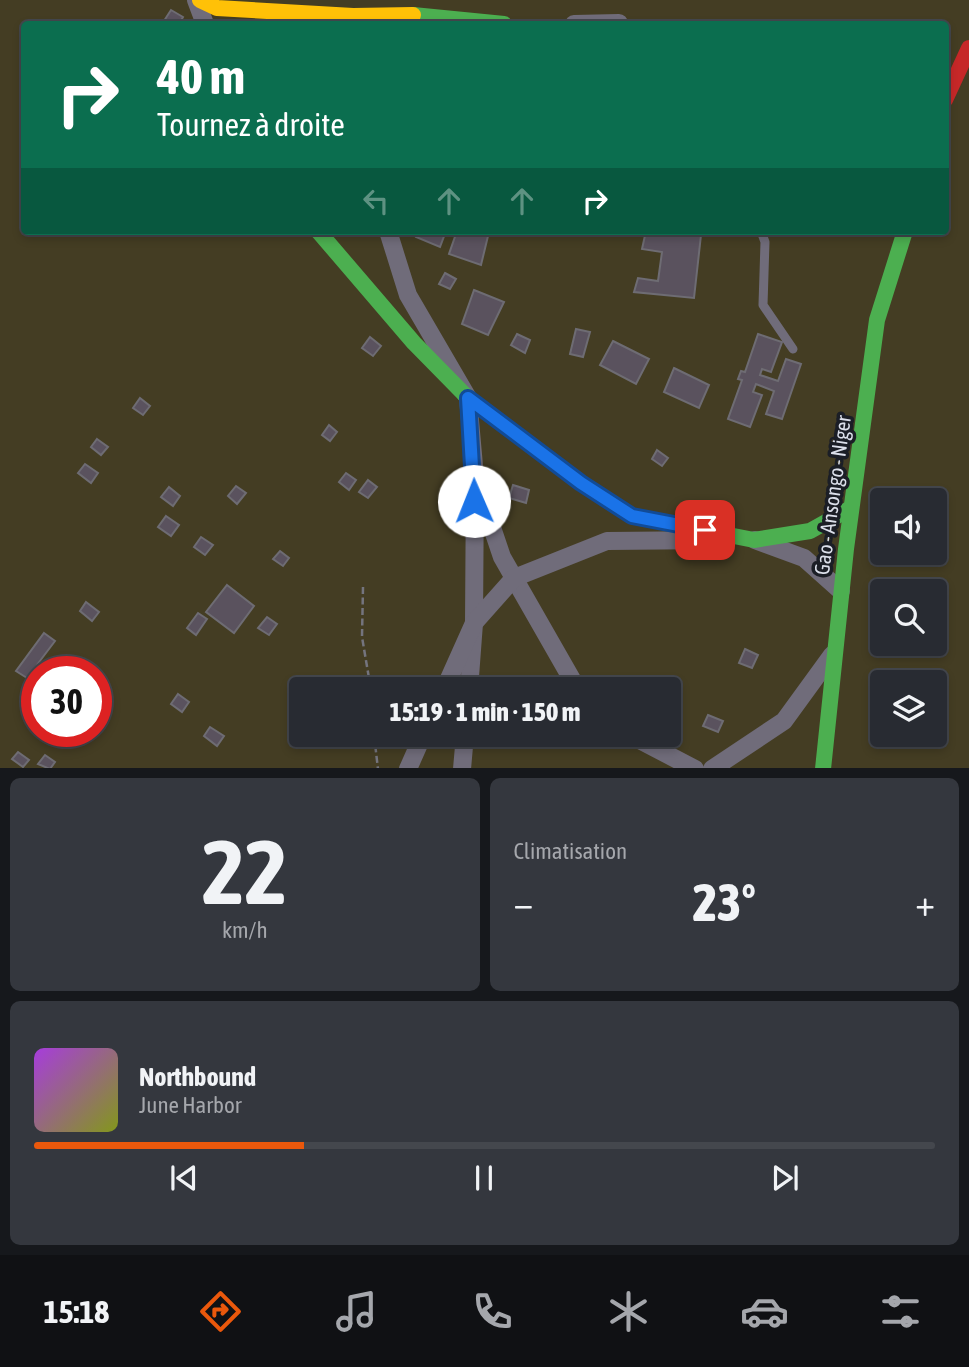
<!DOCTYPE html>
<html lang="fr">
<meta charset="utf-8">
<style>
:root{--surface:#282b32;--page:#34373e;--text:#f1f3f6;--muted:#a5a7ac;--line:#44474d;--accent:#ea580c}
body{margin:0;font-family:"Asap Condensed",sans-serif;background:var(--page);color:var(--text);height:100vh;display:flex;flex-direction:column;font-size:26px;white-space:nowrap}
*{box-sizing:border-box;margin:0}
p{font-size:23px;color:var(--muted)}
.icon{flex:none;width:38px;height:38px;fill:none;stroke:currentColor;stroke-width:2;stroke-linecap:round;stroke-linejoin:round}
.map{position:relative;height:768px;overflow:hidden}
.panel{display:flex;flex-direction:column;gap:10px;padding:10px;background:#16181c;flex:1}
.panel>*{flex:none}
.guide{position:absolute;left:21px;top:21px;width:928px;height:214px;border-radius:7px;box-shadow:0 4px 10px #0003,0 0 0 2px var(--line);background:#0b6e4f;color:#fff;overflow:hidden}
.controls{position:absolute;left:870px;top:488px;display:grid;gap:14px}
.controls a{display:grid;place-items:center;width:77px;height:77px;border-radius:7px;background:var(--surface);box-shadow:0 4px 10px #0003,0 0 0 2px var(--line);font-size:35px}
.speed{position:absolute;left:21px;top:656px;display:flex;gap:14px;font-size:35px;font-weight:700;text-align:center}
.speed>*{display:grid;place-content:center;width:91px;height:91px;border-radius:50%;background:var(--surface);box-shadow:0 4px 10px #0003,0 0 0 2px var(--line);line-height:1}
.speed .limit{border:10px solid #d22;background:#fff;color:#111}
.pin{position:absolute;display:grid;place-items:center;width:60px;height:60px;color:#fff;margin:-30px;border-radius:14px;box-shadow:0 4px 10px #0006}
.me{position:absolute;width:77px;margin:-38px;rotate:359deg;stroke-linejoin:round;filter:drop-shadow(0 0 5px #0008)}
.turn{display:flex;align-items:center;gap:24px;height:147px;padding:0 21px;font-size:32px}
.turn .icon{width:91px;height:91px;stroke-width:2.5}
.turn b{display:block;font-size:49px;line-height:60px}
.lanes{display:flex;align-items:center;height:66px;padding:0 21px;background:#0003;justify-content:center;gap:35px;direction:ltr}
.lanes .off{opacity:.35}
.big{font-size:52px;font-weight:800;line-height:1.1}
.panel .tile{flex:1;display:flex;flex-direction:column;justify-content:center;gap:10px;min-width:0;padding:0 24px;border-radius:10px;background:var(--page)}
.panel .dial{align-items:center;gap:0}
.dial b{font-size:91px;line-height:1}
.song{display:flex;align-items:center;gap:21px}
.cover{width:84px;height:84px;border-radius:10px;background:linear-gradient(135deg,hsl(280 70% 55%),hsl(70 70% 35%))}
.played{height:7px;border-radius:4px;background:linear-gradient(90deg,var(--accent) 30%,var(--line) 30%)}
.keys{display:flex;justify-content:space-around;direction:ltr}
.heat{display:flex;justify-content:space-between;align-items:center;font-size:38px;direction:ltr}
.panel .tiles{flex:1;display:grid;gap:10px;grid-template-columns:1fr 1fr}
.tile:last-child{grid-column:span 2}
.trip{position:absolute;left:289px;top:677px;width:392px;height:70px;border-radius:7px;background:var(--surface);box-shadow:0 4px 10px #0003,0 0 0 2px var(--line);font-weight:800;line-height:70px;text-align:center}
.dock{display:flex;height:112px;justify-content:space-around;align-items:center;background:#101114;color:var(--muted)}
.dock .icon{width:49px;height:49px}
.dock .active{color:var(--accent)}
.dock b{font-size:32px;color:var(--text)}
.map>svg:first-child{display:block}
</style>
<div class="map">
<svg width="969" height="769" viewBox="0 0 969 769">
<rect width="100%" height="100%" fill="#363942"/>
<!-- sand -->
<path fill="#443d23" fill-rule="evenodd" d="M0,0H969V768H0ZM24,24H945V231H24ZM882,500H934V553H882ZM882,592H934V644H882ZM37,672H96V732H37ZM882,682H934V735H882ZM301,690H668V735H301Z"/>
<!-- building -->
<g fill="#5a525e" stroke="#6e6c73" stroke-width="2">
<polygon points="171,10 183,17 179,24 162,24"/>
<polygon points="418,231 446,231 440,247 416,237"/>
<polygon points="457,231 478,231 488,236 481,265 449,254"/>
<polygon points="646,231 691,231 701,235 694,298 634,292 638,278 658,281 662,252 642,249"/>
<polygon points="445,273 456,279 450,289 439,284"/>
<polygon points="474,290 504,302 488,335 462,324"/>
<polygon points="576,329 590,332 583,357 570,354"/>
<polygon points="517,334 530,340 525,353 511,345"/>
<polygon points="758,334 782,342 771,372 762,369 760,375 778,381 786,359 801,364 782,419 766,414 774,391 756,384 753,392 762,395 750,427 728,419 742,380 738,379 741,371 745,372"/>
<polygon points="370,337 381,346 373,356 362,348"/>
<polygon points="613,341 649,359 636,384 600,365"/>
<polygon points="674,368 709,385 699,408 664,392"/>
<polygon points="140,398 150,406 143,415 133,408"/>
<polygon points="329,425 337,432 330,441 322,435"/>
<polygon points="97,439 108,447 101,455 91,447"/>
<polygon points="657,450 668,458 662,466 652,459"/>
<polygon points="85,464 98,473 91,483 78,473"/>
<polygon points="346,473 356,480 349,490 339,482"/>
<polygon points="368,480 377,487 368,498 359,492"/>
<polygon points="513,485 529,490 526,503 509,498"/>
<polygon points="236,486 246,493 237,504 228,496"/>
<polygon points="169,487 180,496 173,506 161,497"/>
<polygon points="166,516 179,525 171,536 158,527"/>
<polygon points="201,537 213,545 205,555 194,547"/>
<polygon points="280,551 289,558 283,566 273,559"/>
<polygon points="227,585 254,606 234,633 206,612"/>
<polygon points="86,602 99,612 92,621 80,611"/>
<polygon points="198,613 207,619 196,635 187,628"/>
<polygon points="267,617 277,624 269,635 258,628"/>
<polygon points="44,633 55,641 27,678 16,671"/>
<polygon points="745,649 758,655 752,668 739,663"/>
<polygon points="178,694 189,702 182,712 171,704"/>
<polygon points="708,715 723,721 718,732 703,726"/>
<polygon points="210,727 224,736 217,746 204,736"/>
<polygon points="18,752 29,760 23,767 12,759"/>
<polygon points="45,755 55,762 50,769 38,764"/>
</g>
<g fill="none" stroke-linecap="round" stroke-linejoin="round">
<!-- path -->
<g stroke="#74747e" stroke-width="2.5" stroke-dasharray="7 3.5" stroke-linecap="butt">
<polyline points="363,587 362,637 371,690"/>
<polyline points="374,735 378,769"/>
</g>
<!-- lane -->
<polyline stroke="#706c7a" stroke-width="9" points="761,231 765,242 763,305 793,349"/>
<!-- street -->
<g stroke="#706c7a" stroke-width="18">
<polyline points="196,0 205,24"/>
<polyline points="574,24 619,23"/>
<polyline points="388,231 408,295 468,398 475,477 474,623 469,690"/>
<polyline points="479,489 502,557 578,690"/>
<polyline points="755,540 804,558 841,591"/>
<polyline points="444,690 474,623 514,578 607,541 717,540"/>
<polyline points="630,735 695,769"/>
<polyline points="408,769 423,735"/>
<polyline points="462,769 465,735"/>
<polyline points="712,769 784,721 832,655"/>
</g>
<!-- fast -->
<g stroke="#4caf50" stroke-width="16">
<polyline points="413,15 504,24"/>
<polyline points="318,231 414,343 468,398 581,483 632,516 754,540 810,531 851,508"/>
<polyline points="823,769 846,549 877,320 905,231"/>
</g>
<!-- slow -->
<polyline stroke="#ffc107" stroke-width="16" points="200,0 217,8 353,16 413,15"/>
<!-- jam -->
<polyline stroke="#c62828" stroke-width="16" points="945,100 969,48"/>
</g>
<g fill="none" stroke-linecap="round" stroke-linejoin="round">
<!-- route casing -->
<g stroke="#114b97" stroke-width="18">
<polyline id="route" points="474,501 468,398 581,483 632,516 705,530"/>
</g>
<!-- route -->
<use href="#route" stroke="#1a73e8" stroke-width="12"/>
</g>
<g text-anchor="middle" dominant-baseline="central" stroke-width="7" stroke-linejoin="round" paint-order="stroke">
<!-- street labels -->
<g font-size="21" fill="#dbdfea" stroke="#1b1e26">
<text transform="translate(832 495) rotate(-82)">Gao - Ansongo - Niger</text>
</g>
</g>
</svg>
<div class="controls">
<a><svg class="icon" aria-label="sound" viewBox="0 0 24 24"><path d="M4 9h4l5-4v14l-5-4H4zM17 9q2 3 0 6"/></svg></a>
<a><svg class="icon" aria-label="search" viewBox="0 0 24 24"><circle cx="10" cy="10" r="6"/><path d="M15 15l6 6"/></svg></a>
<a><svg class="icon" aria-label="layers" viewBox="0 0 24 24"><path d="M12 4l9 5-9 5-9-5zM3 14l9 5 9-5"/></svg></a>
</div>
<div class="speed"><div class="limit">30</div></div>
<div class="pin" style="left:705px;top:530px;background:#d93025"><svg class="icon" aria-label="arrive" viewBox="0 0 24 24"><path d="M6 21V4h12l-3 4 3 4H6"/></svg></div>
<svg class="me" style="left:474px;top:501px" viewBox="-20 -20 40 40"><circle r="19" fill="#fff"/><path d="M0-13L10 11 0 6-10 11z" fill="#1a73e8"/></svg>
<div class="trip">15:19 · 1 min · 150 m</div>
<div class="guide">
<div class="turn"><svg class="icon" aria-label="right" viewBox="0 0 24 24"><path d="M7 20v-9h11M14 6l5 5-5 5"/></svg><div><b>40 m</b>Tournez à droite</div></div>
<div class="lanes"><svg class="icon off" aria-label="left" viewBox="0 0 24 24"><path d="M17 20v-9H6M10 6l-5 5 5 5"/></svg><svg class="icon off" aria-label="ahead" viewBox="0 0 24 24"><path d="M12 20V5M6 11l6-6 6 6"/></svg><svg class="icon off" aria-label="ahead" viewBox="0 0 24 24"><path d="M12 20V5M6 11l6-6 6 6"/></svg><svg class="icon" aria-label="right" viewBox="0 0 24 24"><path d="M7 20v-9h11M14 6l5 5-5 5"/></svg></div>
</div>
</div>
<section class="panel">
<div class="tiles">
<div class="tile dial"><b>22</b><p>km/h</p></div>
<div class="tile"><p>Climatisation</p>
<div class="heat"><a>−</a><b class="big">23°</b><a>+</a></div>
</div>
<div class="tile">
<div class="song"><i class="cover"></i><div><b>Northbound</b><p>June Harbor</p></div></div>
<div class="played"></div>
<div class="keys"><svg class="icon" aria-label="previous" viewBox="0 0 24 24"><path d="M18 5L8 12l10 7zM5 5v14"/></svg><svg class="icon" aria-label="pause" viewBox="0 0 24 24"><path d="M8 5v14M16 5v14"/></svg><svg class="icon" aria-label="next" viewBox="0 0 24 24"><path d="M6 5l10 7-10 7zM19 5v14"/></svg></div>
</div>
</div>
</section>
<nav class="dock">
<b>15:18</b>
<svg class="icon active" aria-label="directions" viewBox="0 0 24 24"><path d="M12 3l9 9-9 9-9-9zM9 14v-3h6M13 9l2 2-2 2"/></svg>
<svg class="icon" aria-label="music" viewBox="0 0 24 24"><path d="M9 18V5l10-2v13"/><circle cx="6" cy="18" r="3"/><circle cx="16" cy="16" r="3"/></svg>
<svg class="icon" aria-label="phone" viewBox="0 0 24 24"><path d="M5 4h4l2 5-3 2q2 4 5 5l2-3 5 2v4C11 20 4 13 5 4z"/></svg>
<svg class="icon" aria-label="climate" viewBox="0 0 24 24"><path d="M12 3v18M4 7l16 10M4 17L20 7"/></svg>
<svg class="icon" aria-label="car" viewBox="0 0 24 24"><path d="M5 17H2v-5l4-1 3-4h7l3 4 3 1v5h-3M9 17h6M6 11h13"/><circle cx="7" cy="17" r="2"/><circle cx="17" cy="17" r="2"/></svg>
<svg class="icon" aria-label="filters" viewBox="0 0 24 24"><path d="M4 7h16M4 17h16"/><circle cx="9" cy="7" r="2"/><circle cx="15" cy="17" r="2"/></svg>
</nav>
